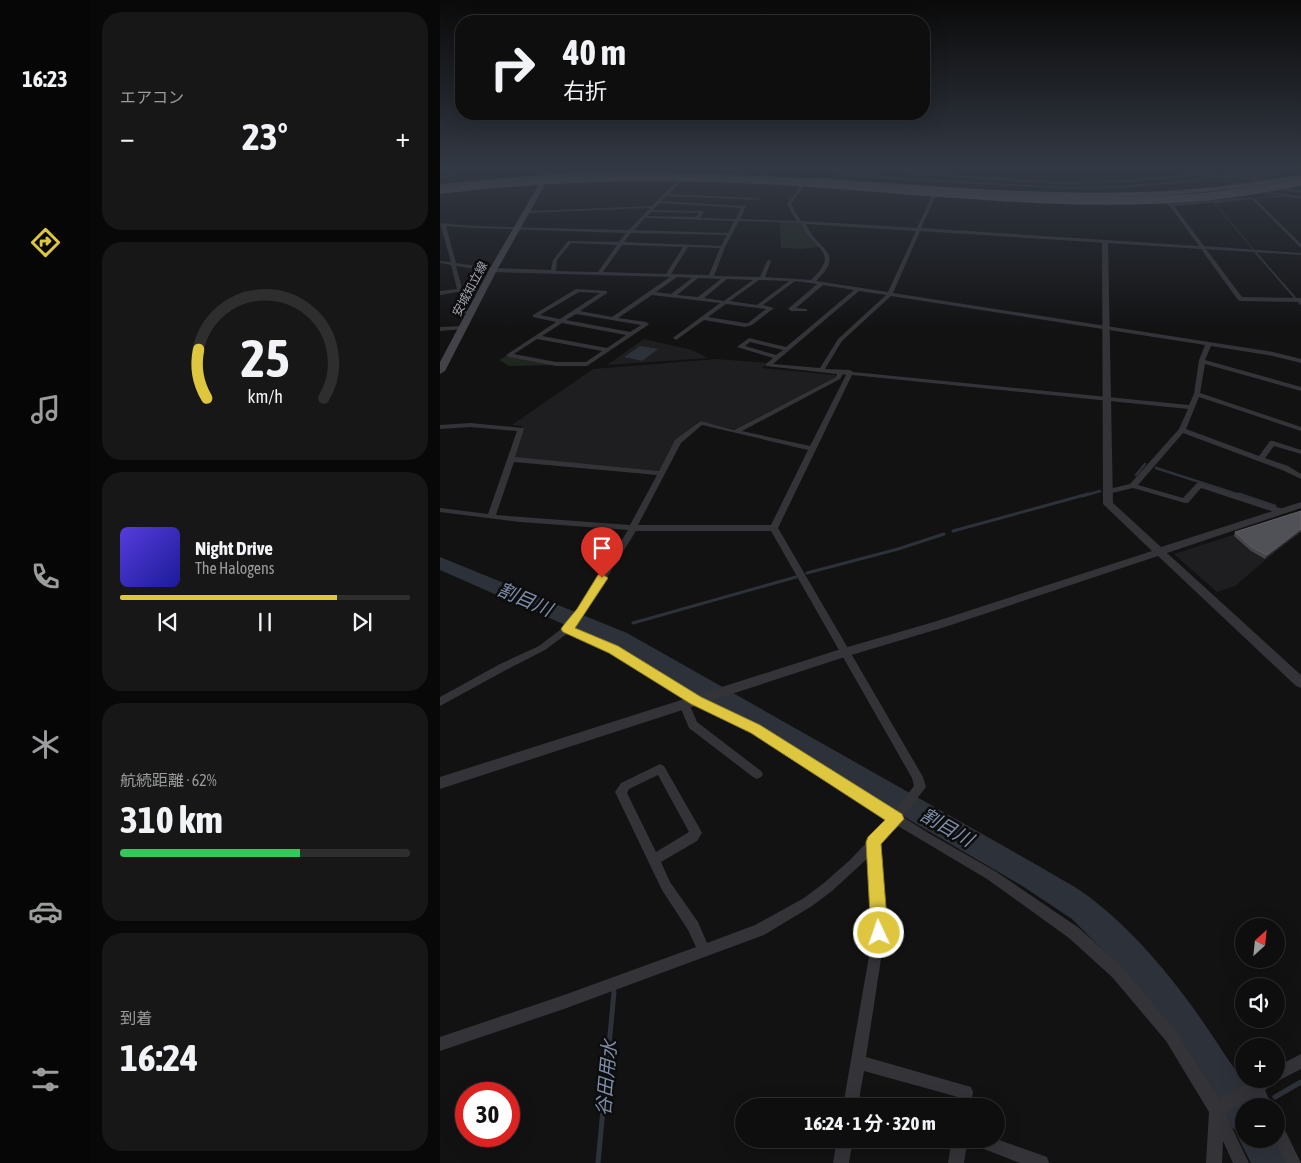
<!DOCTYPE html>
<html lang="ja">
<meta charset="utf-8">
<style>
:root{--surface:#0e0e0e;--page:#171717;--text:#f1f3f6;--muted:#9b9c9e;--line:#2e2e2e;--accent:#dec63f}
body{margin:0;font-family:"Asap Condensed","Noto Sans JP",sans-serif;background:var(--page);color:var(--text);height:100vh;display:flex;flex-direction:column;font-size:19px;white-space:nowrap}
*{box-sizing:border-box;margin:0}
p{font-size:16px;color:var(--muted)}
.icon{flex:none;width:28px;height:28px;fill:none;stroke:currentColor;stroke-width:2;stroke-linecap:round;stroke-linejoin:round}
.map{position:relative;flex:1;overflow:hidden}
.details{display:flex;flex-direction:column;gap:12px;padding:12px;background:#080808;width:350px}
.details>*{flex:none}
.guide{position:absolute;left:15px;top:15px;width:475px;height:105px;border-radius:20px;box-shadow:0 5px 20px #0002,0 0 0 1px var(--line);background:#0e0e0e;color:var(--text);overflow:hidden}
.needle{width:32px;rotate:27deg}
.tools{position:absolute;left:795px;top:918px;display:grid;gap:10px}
.tools a{display:grid;place-items:center;width:50px;height:50px;border-radius:50%;background:var(--surface);box-shadow:0 5px 20px #0002,0 0 0 1px var(--line);font-size:25px}
.speed{position:absolute;left:15px;top:1082px;display:flex;gap:10px;font-size:25px;font-weight:700;text-align:center}
.speed>*{display:grid;place-content:center;width:65px;height:65px;border-radius:50%;background:var(--surface);box-shadow:0 5px 20px #0002,0 0 0 1px var(--line);line-height:1}
.speed .limit{border:8px solid #d22;background:#fff;color:#111}
.pin{position:absolute;display:grid;place-items:center;width:42px;height:42px;color:#fff;margin:-51px -21px;border-radius:50% 50% 50% 0;rotate:-45deg;box-shadow:0 0 5px #0007}
.pin .icon{rotate:45deg}
.me{position:absolute;width:55px;margin:-28px;rotate:357deg;stroke-linejoin:round;filter:drop-shadow(0 0 4px #0008)}
.turn{display:flex;align-items:center;gap:18px;height:105px;padding:0 25px;font-size:22px}
.turn .icon{width:65px;height:65px;stroke-width:2.5}
.turn b{display:block;font-size:35px;line-height:42px}
.big{font-size:38px;font-weight:700;line-height:1.1}
.details .card{flex:1;display:flex;flex-direction:column;justify-content:center;gap:8px;min-width:0;padding:0 18px;border-radius:20px;background:var(--page)}
.details .dial{align-items:center;gap:0}
.dial svg{height:130px;overflow:visible;fill:none;stroke:var(--line);stroke-width:7;stroke-linecap:round;text-anchor:middle}
.dial text{fill:var(--text);stroke:none}
.song{display:flex;align-items:center;gap:15px}
.cover{width:60px;height:60px;border-radius:8px;background:linear-gradient(135deg,hsl(250 70% 55%),hsl(240 70% 35%))}
.played{height:5px;border-radius:2px;background:linear-gradient(90deg,var(--accent) 75%,var(--line) 75%)}
.keys{display:flex;justify-content:space-around;direction:ltr}
.heat{display:flex;justify-content:space-between;align-items:center;font-size:28px;direction:ltr}
.charge{height:8px;border-radius:4px;background:linear-gradient(90deg,#34c759 62%,var(--line) 0)}
.trip{position:absolute;left:295px;top:1098px;width:270px;height:50px;border-radius:25px;background:var(--surface);box-shadow:0 5px 20px #0002,0 0 0 1px var(--line);font-weight:700;line-height:50px;text-align:center}
main{display:flex;flex:1;min-height:0}
.tabs{display:flex;flex-direction:column;width:90px;justify-content:space-around;align-items:center;background:#060606;color:var(--muted)}
.tabs .icon{width:35px;height:35px}
.tabs .active{color:var(--accent)}
.tabs b{font-size:22px;color:var(--text)}
.map>svg:first-child{display:block}
</style>
<main>
<nav class="tabs">
<b>16:23</b>
<svg class="icon active" aria-label="directions" viewBox="0 0 24 24"><path d="M12 3l9 9-9 9-9-9zM9 14v-3h6M13 9l2 2-2 2"/></svg>
<svg class="icon" aria-label="music" viewBox="0 0 24 24"><path d="M9 18V5l10-2v13"/><circle cx="6" cy="18" r="3"/><circle cx="16" cy="16" r="3"/></svg>
<svg class="icon" aria-label="phone" viewBox="0 0 24 24"><path d="M5 4h4l2 5-3 2q2 4 5 5l2-3 5 2v4C11 20 4 13 5 4z"/></svg>
<svg class="icon" aria-label="climate" viewBox="0 0 24 24"><path d="M12 3v18M4 7l16 10M4 17L20 7"/></svg>
<svg class="icon" aria-label="car" viewBox="0 0 24 24"><path d="M5 17H2v-5l4-1 3-4h7l3 4 3 1v5h-3M9 17h6M6 11h13"/><circle cx="7" cy="17" r="2"/><circle cx="17" cy="17" r="2"/></svg>
<svg class="icon" aria-label="filters" viewBox="0 0 24 24"><path d="M4 7h16M4 17h16"/><circle cx="9" cy="7" r="2"/><circle cx="15" cy="17" r="2"/></svg>
</nav>
<section class="details">
<div class="card"><p>エアコン</p>
<div class="heat"><a>−</a><b class="big">23°</b><a>+</a></div>
</div>
<div class="card dial"><svg viewBox="0 0 100 80">
<path d="M14 69A42 42 0 1 1 86 69"/>
<path d="M14 69A42 42 0 0 1 9 39" stroke="#dec63f"/>
<text x="50" y="56" font-size="32" font-weight="700">25</text>
<text x="50" y="72" font-size="11">km/h</text>
</svg></div>
<div class="card">
<div class="song"><i class="cover"></i><div><b>Night Drive</b><p>The Halogens</p></div></div>
<div class="played"></div>
<div class="keys"><svg class="icon" aria-label="previous" viewBox="0 0 24 24"><path d="M18 5L8 12l10 7zM5 5v14"/></svg><svg class="icon" aria-label="pause" viewBox="0 0 24 24"><path d="M8 5v14M16 5v14"/></svg><svg class="icon" aria-label="next" viewBox="0 0 24 24"><path d="M6 5l10 7-10 7zM19 5v14"/></svg></div>
</div>
<div class="card"><p>航続距離 · 62%</p><b class="big">310 km</b><div class="charge"></div></div>
<div class="card"><p>到着</p><b class="big">16:24</b></div>
</section>
<div class="map">
<svg width="861" height="1163" viewBox="0 0 861 1163">
<rect width="100%" height="100%" fill="#121213"/>
<!-- built -->
<g fill="#1e1e20">
<polygon points="739,167 850,167 842,177 826,181"/>
<polygon points="204,339 252,350 268,358 167,365"/>
<polygon points="277,359 328,363 322,368 395,375 396,377 297,428 293,429 259,421 234,443 219,471 74,458 82,426 72,425 153,369"/>
<polygon points="861,513 861,530 795,586 777,592 734,554"/>
</g>
<!-- green -->
<g fill="#1f2620">
<polygon points="763,167 799,167 817,170 812,176 762,169"/>
<polygon points="340,222 362,222 367,233 380,247 361,249 341,248"/>
<polygon points="66,356 113,365 69,366 59,360"/>
</g>
<!-- water -->
<g fill="#2d323a">
<polygon points="366,167 386,167 403,172 456,177 623,187 682,186 756,179 789,180 861,190 861,193 785,182 765,181 683,188 625,189 426,178 401,175"/>
<polygon points="200,346 218,349 202,361 184,357"/>
</g>
<g fill="none" stroke-linecap="round" stroke-linejoin="round">
<!-- stream-far4 -->
<g stroke="#2d323a" stroke-width="1">
<polyline points="817,198 838,196 861,198"/>
<polyline points="774,203 811,199"/>
<polyline points="775,204 813,249"/>
</g>
<!-- stream-far3 -->
<g stroke="#2d323a" stroke-width="2">
<polyline points="816,253 856,299"/>
<polyline points="859,302 861,304"/>
</g>
<!-- stream-far2 -->
<g stroke="#2d323a" stroke-width="2.5">
<polyline points="716,468 803,496"/>
<polyline points="696,475 705,464"/>
<polyline points="643,496 660,491"/>
</g>
<!-- stream-far1 -->
<g stroke="#2d323a" stroke-width="3">
<polyline points="799,494 835,506"/>
<polyline points="513,531 648,494"/>
<polyline points="367,573 458,549 504,534"/>
<polyline points="193,623 356,577"/>
<polyline points="179,639 183,633"/>
</g>
<!-- stream -->
<g stroke="#2d323a" stroke-width="5">
<polyline points="835,1097 861,1082"/>
<polyline points="158,1163 174,992"/>
</g>
<!-- river -->
<path fill="#2d323a" fill-rule="evenodd" d="M0,557L187,633L604,869C620,879 637,887 652,899C707,942 750,1000 787,1058C798,1073 809,1089 817,1106H804V1139H836L848,1163H811L799,1139L802,1133L792,1128L741,1046L683,970L632,919L584,887L171,645L0,570Z"/>
<!-- minor -->
<g fill="#333338" fill-rule="evenodd">
<polygon points="32,167 40,167 0,179 0,177"/>
<path d="M250,167H255L229,194L318,198L320,199L318,200L226,196L222,201L306,206L300,219L356,221L347,204L362,184L364,185L351,204L361,221L477,228L493,193L495,192L497,193L481,228L759,246L730,206L724,202V200H726L732,204L813,197L861,244V248L812,199L734,206L764,246L861,253V255L766,249L802,297L861,298V302L800,301L798,300L761,249L480,231L453,293L833,352L861,359V363L833,356L771,346L765,360L861,387V391L765,364L760,393L861,427V431L759,397L746,429L819,456L830,441H833L861,450V454L834,446L825,458L848,466L861,474V479L842,470L743,433L698,485L743,498L757,483H760L843,509L844,511L843,513H837L761,488L748,503H745L693,488L668,494H665L664,492L665,490L690,484L739,429L748,409L412,375L338,528L483,777L486,787L463,817L490,834L555,871L639,928L682,967L736,1031L779,1100L816,1079H836V1067L861,1054V1069L836,1082L825,1090L832,1106H817L813,1097L785,1113L809,1163H793L783,1141L782,1163H766L769,1112L726,1041L672,977L629,938L547,879L458,826L440,845L445,933L426,1057L531,1087L533,1092L531,1106H517L518,1097L424,1071L418,1106H403L433,933L429,857L392,891L372,906L324,935L124,1009L0,1051V1037L124,995L256,947L248,930L222,890L175,792L181,783L216,766L220,764L224,766L260,829L262,833L257,841L221,862L230,882L258,922L267,943L315,925L364,898L384,883L411,859L448,820L311,732L252,703L170,651L128,633L105,650L66,670L0,706V697L60,664L99,646L124,627L138,610L188,530L80,522L0,512V508L48,514L77,431L30,427L0,429V425L30,423L83,428L84,429L75,457L219,471L235,440L259,422L261,421L294,430L396,377L397,374L326,366V364L333,358L297,347L309,338L346,347L414,290L383,285L356,308L367,309V311H351L348,309L349,308L377,284L355,281L323,305L334,308L312,325L305,327L264,320L236,340L233,338L234,337L280,303L212,295L178,318L206,322L209,324L208,325L147,366H116L69,357L66,355L116,322L93,317V315L136,289L167,291V293L140,311L172,317L230,277L53,272L16,266L28,310L33,313L30,315L23,312L18,292L0,295V291L17,289L11,265L0,263V261L11,262L0,223L33,226L189,230L210,208L87,213L85,212L87,211L212,206ZM220,203L301,208L296,219L260,218L264,211L213,210ZM211,212L259,213L256,217L207,216ZM205,218L294,221L288,233L194,230ZM299,221L361,223C373,252 402,250 371,280L325,277L331,261L329,260L327,261L320,277L274,276L285,247ZM366,224L476,231L448,292L376,281C407,251 377,251 366,224ZM6,226L33,228L186,233L179,242L128,241L113,260L111,270L53,268L16,263ZM191,233L287,235L281,246L184,242ZM131,243L177,245L158,272L116,271L117,260ZM182,245L243,247L226,274L163,272ZM248,247L280,248L269,275L231,274ZM237,277L252,278L231,294L216,292ZM258,278L281,279L258,297L237,295ZM287,279L313,280L284,301L264,298ZM319,280L349,281L317,305L290,301ZM419,291L446,295L398,339L380,368L333,364ZM139,292L160,293L120,319L100,315ZM451,296L765,345L759,360L754,394L749,405L413,372L410,370L385,369L402,341ZM286,304L326,309L308,323H305L268,317ZM136,314L201,325L190,332L126,320ZM122,323L186,335L167,348L102,336ZM97,339L162,351L146,362H116L74,354ZM310,342L343,350L336,355L305,346ZM403,374L406,375L370,446L302,431L400,379ZM262,425L368,450L331,525H198L241,443ZM74,462L217,475L190,525L56,515ZM196,531H331L472,778L474,786L454,812L319,726L260,697L176,647L133,628L144,614ZM218,775L249,832L216,852L187,793L189,789Z"/>
<polygon points="309,167 330,167 330,168 322,177 320,176 325,169"/>
<polygon points="404,167 616,182 676,181 752,174 799,176 834,182 832,183 799,178 752,176 676,183 616,184 438,172"/>
<polygon points="821,191 861,196 861,198 822,193"/>
<polygon points="22,326 24,327 24,329 0,331 0,327"/>
<polygon points="244,700 248,701 257,722 321,771 323,774 321,777 317,779 313,777 249,728 239,704 240,701"/>
<polygon points="836,1119 841,1122 861,1163 846,1163 834,1139 836,1139"/>
<polygon points="397,1139 413,1139 409,1163 393,1163"/>
<polygon points="512,1139 528,1139 524,1163 508,1163"/>
<polygon points="528,1139 556,1139 607,1157 609,1163 580,1163 531,1144"/>
</g>
<!-- tertiary -->
<g fill="#333338" fill-rule="evenodd">
<polygon points="861,167 861,169 858,167"/>
<polygon points="665,240 668,242 673,503 721,547 861,502 861,508 727,553 861,675 861,688 856,686 718,556 505,627 408,656 0,789 0,777 401,649 497,621 712,551 663,504 662,242"/>
</g>
<!-- secondary -->
<polygon fill="#424248" fill-rule="evenodd" points="109,167 115,167 57,270 5,371 0,374 0,362 49,270"/>
<!-- trunk -->
<g fill="#585860" fill-rule="evenodd">
<polygon points="135,172 229,172 232,174 229,176 135,176 0,188 0,184"/>
<path d="M861,175V179C821,185 781,191 741,194C619,203 496,190 374,182L371,180L374,178C496,186 619,198 741,190C781,187 821,181 861,175Z"/>
</g>
<!-- trunk-bridge -->
<path stroke="#585860" stroke-width="8" d="M0,190C113,176 224,174 338,181C478,189 622,209 762,197C796,194 828,188 861,182"/>
</g>
<!-- wall -->
<polygon fill="#46464b" points="861,511 825,559 811,551 794,536 795,532"/>
<!-- shaded-wall -->
<polygon fill="#2d2d30" points="861,529 861,532 825,559 827,555"/>
<!-- building -->
<polygon fill="#505156" stroke="#5e5e64" points="861,511 861,529 827,555 812,547 795,532"/>
<!-- sky -->
<linearGradient id="sky" x2="0" y2="1"><stop stop-color="#0a0a0a"/><stop offset="0.51" stop-color="#333944"/><stop offset="1" stop-color="#333944" stop-opacity="0"/></linearGradient>
<rect width="861" height="330" fill="url(#sky)"/>
<!-- route -->
<polygon fill="#dec63f" stroke="#908129" points="162,574 168,578 135,628 178,646 261,697 320,725 462,814 464,819 441,844 448,933 445,939 439,942 433,939 431,933 426,842 428,837 445,820 311,733 251,704 169,653 123,632 121,629 123,626 137,609 158,575"/>
<g text-anchor="middle" dominant-baseline="central" stroke-width="5" stroke-linejoin="round" paint-order="stroke">
<!-- far-street labels -->
<g font-size="12" fill="#a5a6b2" stroke="#0d0d0e">
<text transform="translate(30 289) rotate(-62)">安城知立線</text>
</g>
<!-- near-water labels -->
<g font-size="19" font-style="italic" fill="#7f8eaa" stroke="#0d0d0e">
<text transform="translate(85 599) rotate(23)">割目川</text>
<text transform="translate(507 827) rotate(30)">割目川</text>
<text transform="translate(166 1078) rotate(-85)">谷田用水</text>
</g>
</g>
</svg>
<div class="tools">
<a><svg class="needle" viewBox="-14 -14 28 28"><path d="M0-13l5 13h-10z" fill="#e53935"/><path d="M0 13l5-13h-10z" fill="#9b9c9e"/></svg></a>
<a><svg class="icon" aria-label="sound" viewBox="0 0 24 24"><path d="M4 9h4l5-4v14l-5-4H4zM17 9q2 3 0 6"/></svg></a>
<a>+</a>
<a>−</a>
</div>
<div class="speed"><div class="limit">30</div></div>
<div class="pin" style="left:162px;top:578px;background:#d93025"><svg class="icon" aria-label="arrive" viewBox="0 0 24 24"><path d="M6 21V4h12l-3 4 3 4H6"/></svg></div>
<svg class="me" style="left:439px;top:933px" viewBox="-20 -20 40 40"><circle r="17" fill="#dec63f" stroke="#fff" stroke-width="3"/><path d="M0-11L8 9 0 5-8 9z" fill="#fff"/></svg>
<div class="trip">16:24 · 1 分 · 320 m</div>
<div class="guide">
<div class="turn"><svg class="icon" aria-label="right" viewBox="0 0 24 24"><path d="M7 20v-9h11M14 6l5 5-5 5"/></svg><div><b>40 m</b>右折</div></div>
</div>
</div>
</main>
